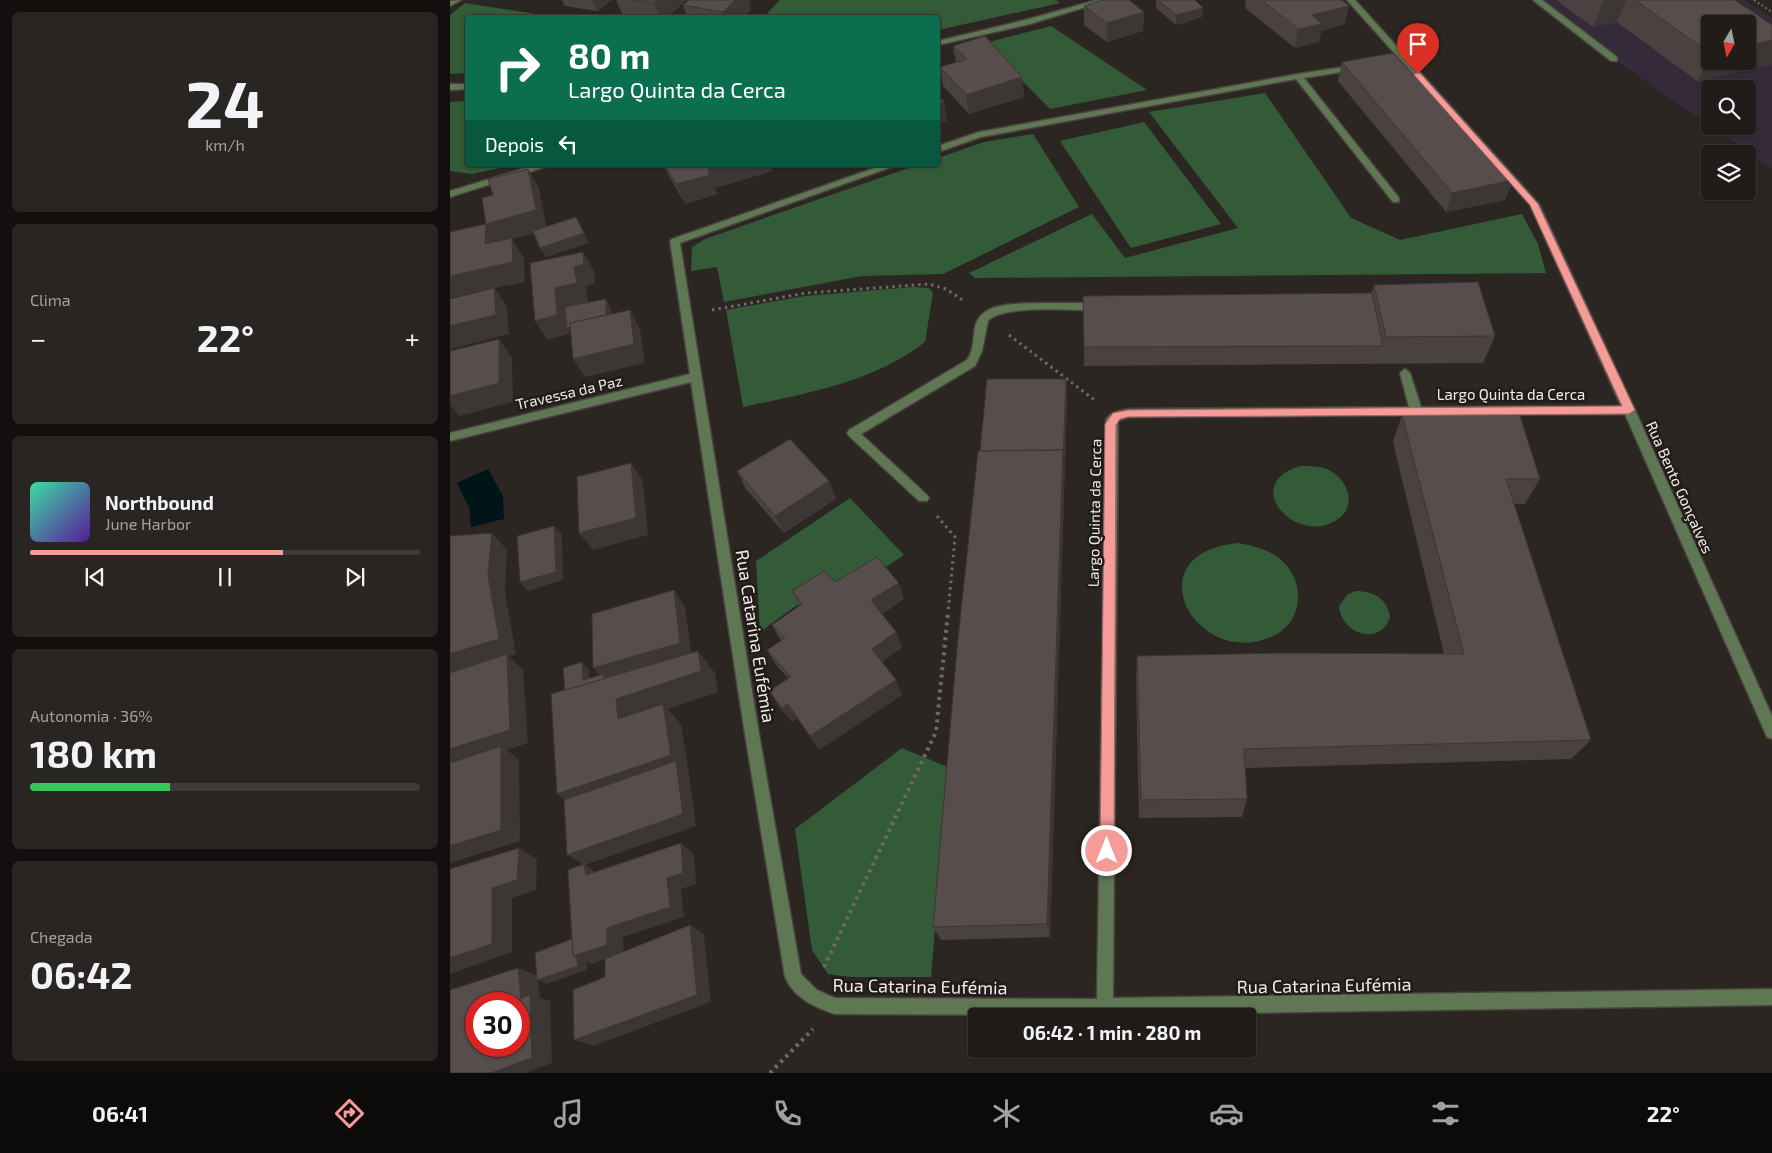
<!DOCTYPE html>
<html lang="pt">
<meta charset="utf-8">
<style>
:root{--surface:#211c1a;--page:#292523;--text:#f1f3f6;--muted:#a2a1a2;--line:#3e3a39;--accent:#f59b98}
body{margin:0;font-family:"Exo 2",sans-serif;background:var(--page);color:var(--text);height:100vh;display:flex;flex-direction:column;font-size:19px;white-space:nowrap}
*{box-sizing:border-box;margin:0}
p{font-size:16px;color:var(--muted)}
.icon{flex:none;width:28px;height:28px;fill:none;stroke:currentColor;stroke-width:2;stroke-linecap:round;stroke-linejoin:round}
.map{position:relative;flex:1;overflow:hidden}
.panel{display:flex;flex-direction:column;gap:12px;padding:12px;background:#120f0e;width:450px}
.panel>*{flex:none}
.guide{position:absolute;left:15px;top:15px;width:475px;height:152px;border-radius:5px;box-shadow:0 1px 4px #0004,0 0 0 1px var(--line);background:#0b6e4f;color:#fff;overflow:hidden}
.needle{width:32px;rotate:189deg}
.buttons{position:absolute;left:1251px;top:15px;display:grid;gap:10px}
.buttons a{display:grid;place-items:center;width:55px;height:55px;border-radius:5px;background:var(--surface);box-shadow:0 1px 4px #0004,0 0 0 1px var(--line);font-size:25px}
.speed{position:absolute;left:15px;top:992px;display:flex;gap:10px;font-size:25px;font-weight:700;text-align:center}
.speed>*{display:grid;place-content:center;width:65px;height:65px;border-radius:50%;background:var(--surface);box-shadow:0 1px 4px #0004,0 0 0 1px var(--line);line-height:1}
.speed .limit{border:8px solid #d22;background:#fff;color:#111}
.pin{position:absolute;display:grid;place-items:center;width:42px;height:42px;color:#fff;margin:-51px -21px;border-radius:50% 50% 50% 0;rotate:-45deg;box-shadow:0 0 5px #0007}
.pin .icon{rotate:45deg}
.me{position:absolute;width:55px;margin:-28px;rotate:0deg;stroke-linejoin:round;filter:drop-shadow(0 0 4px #0008)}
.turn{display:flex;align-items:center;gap:18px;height:105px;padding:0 20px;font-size:22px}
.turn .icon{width:65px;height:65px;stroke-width:2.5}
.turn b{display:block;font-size:35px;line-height:42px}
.then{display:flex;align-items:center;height:48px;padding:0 20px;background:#0003;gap:10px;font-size:19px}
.big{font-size:38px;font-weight:700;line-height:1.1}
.panel .widget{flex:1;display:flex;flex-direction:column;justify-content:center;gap:8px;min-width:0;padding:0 18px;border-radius:8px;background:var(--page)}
.panel .dial{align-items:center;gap:0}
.dial b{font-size:65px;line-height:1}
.song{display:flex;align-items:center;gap:15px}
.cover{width:60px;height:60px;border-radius:8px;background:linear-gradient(135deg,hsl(160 70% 55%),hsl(270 70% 35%))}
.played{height:5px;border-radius:2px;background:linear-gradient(90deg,var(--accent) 65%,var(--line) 65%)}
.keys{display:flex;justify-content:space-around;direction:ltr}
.heat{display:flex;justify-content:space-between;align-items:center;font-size:28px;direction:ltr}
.charge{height:8px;border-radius:4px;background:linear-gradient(90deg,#34c759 36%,var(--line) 0)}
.trip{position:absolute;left:518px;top:1008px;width:288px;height:50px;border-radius:5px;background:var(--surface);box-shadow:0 1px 4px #0004,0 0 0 1px var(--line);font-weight:700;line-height:50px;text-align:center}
.menu{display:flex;height:80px;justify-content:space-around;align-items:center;background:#0d0b0a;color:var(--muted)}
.menu .icon{width:35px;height:35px}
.menu .active{color:var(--accent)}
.menu b{font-size:22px;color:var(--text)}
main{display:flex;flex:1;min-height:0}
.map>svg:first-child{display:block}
</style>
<main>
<section class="panel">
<div class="widget dial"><b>24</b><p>km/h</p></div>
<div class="widget"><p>Clima</p>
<div class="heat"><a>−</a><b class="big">22°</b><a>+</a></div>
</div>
<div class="widget">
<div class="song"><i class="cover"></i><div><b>Northbound</b><p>June Harbor</p></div></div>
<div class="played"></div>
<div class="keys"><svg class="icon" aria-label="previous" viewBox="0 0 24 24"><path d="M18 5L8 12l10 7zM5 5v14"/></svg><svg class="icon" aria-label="pause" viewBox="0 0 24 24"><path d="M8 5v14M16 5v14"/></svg><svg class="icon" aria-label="next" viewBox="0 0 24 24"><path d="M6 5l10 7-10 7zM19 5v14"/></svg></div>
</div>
<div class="widget"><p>Autonomia · 36%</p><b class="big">180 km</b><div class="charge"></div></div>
<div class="widget"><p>Chegada</p><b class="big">06:42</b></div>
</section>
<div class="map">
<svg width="1322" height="1073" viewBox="0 0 1322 1073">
<rect width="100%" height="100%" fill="#2c2622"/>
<!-- commercial -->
<path fill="#342a39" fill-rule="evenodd" d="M1087,0H1294L1322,18V169L1261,126H1298V89H1260V126L1164,59ZM1260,24H1298V61H1260Z"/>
<!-- green -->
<g fill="#345b37">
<polygon points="330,0 606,0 610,3 488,30 488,18 314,17"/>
<polygon points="15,3 105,17 18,18 17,73 0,74 0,15"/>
<polygon points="601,26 697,90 600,109 535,43"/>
<polygon points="815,93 901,218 950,240 1072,214 1088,244 1096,273 525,278 519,273 642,214 675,258 788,228 699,112"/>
<polygon points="17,101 18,165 64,165 22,174 0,171 0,102"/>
<polygon points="694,122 771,224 681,248 610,141"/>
<polygon points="583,134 629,207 493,274 412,276 274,302 267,267 241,271 242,247 255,239 467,165 488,165 488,158 534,142"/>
<path d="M463,287L479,288L483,293L475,342C422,383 357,393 293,407L276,310L355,296Z"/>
<path d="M850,466C859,466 868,466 877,469C900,480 909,509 883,522C843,543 791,484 850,466Z"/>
<polygon points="400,498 454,555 394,595 380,581 310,632 306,561"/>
<path d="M788,543C803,546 818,549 830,559C854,578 855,618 827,634C749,676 679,554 788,543Z"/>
<path d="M906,591C924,591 937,599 940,617C930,647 891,634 889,606L898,594Z"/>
<polygon points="452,748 498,767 481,977 401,977 378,974 362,950 345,829"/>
</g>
<!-- water -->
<polygon fill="#011518" points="38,469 53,496 54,519 21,527 19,507 7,483"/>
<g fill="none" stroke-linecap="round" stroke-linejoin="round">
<!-- minor casing -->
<g stroke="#47423e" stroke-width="3">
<g id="minor">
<polygon points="11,0 0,6 0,1"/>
<polygon points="647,0 659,0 580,24 488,45 488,41 575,20"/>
<path d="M897,0H905L1089,204L1185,410L1322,716V739L1317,737L1175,414L679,417L668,421L663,998L1322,989V1005L655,1015L385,1014C364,1007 344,998 335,977L294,728L241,382L0,441V433L240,374L220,241L222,239L433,165H447L230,243L308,728L351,974L367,990L385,998L647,999L656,420C661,411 670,411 679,409L959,407L950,373L955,369L960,373L971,407L1171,406L1080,205Z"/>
<polygon points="1083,0 1092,0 1167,57 1167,61 1161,61"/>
<polygon points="907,65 910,65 910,69 854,78 949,198 949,202 943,202 846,79 531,137 488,152 488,146 529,132 848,74"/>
<polygon points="0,84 18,84 18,89 0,90"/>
<polygon points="86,165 101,165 0,197 0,191"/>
<path d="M589,303H650L655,307L650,311C627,310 552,304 538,321L532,351L525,366L411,434L477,495L479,498L477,501H469L399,436L397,433L399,430L517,360C524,350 523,338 525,327C531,301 568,304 589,303Z"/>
</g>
</g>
<!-- path-far2 -->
<polyline stroke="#6f6a66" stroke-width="2" stroke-dasharray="2 2.5" stroke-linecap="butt" points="1304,0 1322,12"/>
<!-- path-far1 -->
<g stroke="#6f6a66" stroke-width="3" stroke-dasharray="2.5 4" stroke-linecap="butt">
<polyline points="262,310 356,293 479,284 496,289 514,301"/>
<polyline points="559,335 646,401"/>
<polyline points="487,516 505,537 498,613"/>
</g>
<!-- path -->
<g stroke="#6f6a66" stroke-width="4" stroke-dasharray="3 4.5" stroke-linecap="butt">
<polyline points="374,967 486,732 498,612"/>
<polyline points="320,1073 363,1029"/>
</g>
<!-- minor -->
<use href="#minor" fill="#607754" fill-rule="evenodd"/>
</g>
<!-- wall -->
<g fill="#4a4241" fill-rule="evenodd">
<polygon points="112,0 162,0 147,11 115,6"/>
<polygon points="166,0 236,0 217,18 184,18 173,16"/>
<polygon points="706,0 745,0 753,8 752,17 726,25 706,8"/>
<polygon points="796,0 892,0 895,24 871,31 869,42 845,48 795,8"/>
<path d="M1106,0H1285L1322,25V64L1247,81L1167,22L1143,27ZM1260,24H1298V61H1260Z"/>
<polygon points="233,5 301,9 293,18 237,18"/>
<polygon points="634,6 694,12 693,31 657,42 634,25"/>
<polygon points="503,46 572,77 574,97 519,114 493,86 490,67 506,63"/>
<polygon points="892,62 1063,180 1055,200 996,212 888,81"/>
<polygon points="213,165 320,165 322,171 265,188 268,194 235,204"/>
<polygon points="924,285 1045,336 1033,363 634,366 634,347 922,293"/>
<polygon points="616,379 617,398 600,937 491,940 483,927 530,451"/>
<polygon points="952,415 1090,479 1075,504 1064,504 1141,740 1121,759 795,768 797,799 792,817 689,818 686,678 687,656 994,654 943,442"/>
<polygon points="287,471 379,481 386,499 334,533 296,489"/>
<polygon points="385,582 454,599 432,614 446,632 452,647 432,662 452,695 369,750 347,718 342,722 329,706 319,691 338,678 327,666 317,650 331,641 322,625 349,606 342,591"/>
</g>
<!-- shaded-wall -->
<g fill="#3c3635">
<polygon points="142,0 162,0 147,11"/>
<polygon points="208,0 236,0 217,18 210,18 204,3"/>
<polygon points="285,0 299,0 301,9 293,18 275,18 273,12"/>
<polygon points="1154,0 1176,0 1167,22 1143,27"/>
<polygon points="899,6 895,24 871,31 869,42 845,48 848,29 862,15"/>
<polygon points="753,8 752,17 726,25 726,15"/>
<polygon points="694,12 693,31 657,42 657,23"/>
<polygon points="1322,40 1322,64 1247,81 1260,56 1260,61 1298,61 1298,46"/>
<polygon points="572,77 574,97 519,114 516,95"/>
<polygon points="494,102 497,121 488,124 488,104"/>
<polygon points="271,165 320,165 322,171 265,188 268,194 235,204 226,184 258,169"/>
<polygon points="78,169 89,188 97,230 62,239 74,258 75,282 45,288 57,307 59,334 0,349 0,326 45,288 0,298 0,276 35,244 36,224"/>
<polygon points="1063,180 1055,200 996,212 1002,193"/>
<polygon points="126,217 139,243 96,257 90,248"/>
<polygon points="133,252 144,271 145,283 136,286 138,302 156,299 161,309 162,328 123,338 118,331 119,334 97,340 85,321 105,288 124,267"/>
<polygon points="180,310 190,329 195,363 135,377 123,359"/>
<polygon points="49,339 62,358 63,402 9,416 0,405 0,388"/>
<polygon points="616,379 617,398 600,937 597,924"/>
<polygon points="181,463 193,481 198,535 143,550 129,533"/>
<polygon points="379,481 386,499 334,533 325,516"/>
<polygon points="104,526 112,535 113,580 78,591 70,582"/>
<polygon points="42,533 57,550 55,592 66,654 59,657 73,670 78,743 57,750 69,760 70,841 0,863 0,654 38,575"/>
<polygon points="449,583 454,599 428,616 421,600"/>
<polygon points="224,590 235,607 242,658 154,680 143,668"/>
<polygon points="446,632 452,647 429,665 422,649"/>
<polygon points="248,651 265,673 268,692 218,709 231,724 239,774 246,826 135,865 150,875 136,875 134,865 117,855 131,812 107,794 168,719 166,699"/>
<polygon points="132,662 139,670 140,688 133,680"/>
<polygon points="446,680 452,695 369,750 360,736"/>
<polygon points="338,704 347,718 342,722 332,708"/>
<polygon points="231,843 244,854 246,884 231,889 234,917 173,937 174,953 141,964 136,962 137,970 97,984 88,980 90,998 100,1001 102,1063 75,1073 41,1073 71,999 68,968 88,976 123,956 217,878"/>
<polygon points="69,848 87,859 86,890 62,898 62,952 0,974 0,958 42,888"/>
<polygon points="240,925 254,934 261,1002 143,1046 124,1040"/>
</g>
<!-- building -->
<g fill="#564d4c" stroke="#3c3635" fill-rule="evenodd">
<polygon points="184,0 208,0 204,3"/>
<polygon points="239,0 285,0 273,12 233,5"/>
<polygon points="651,0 679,0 694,12 657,23 634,6"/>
<polygon points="708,0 745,0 753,8 726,15"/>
<polygon points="812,0 892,0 899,6 862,15 872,24 848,29"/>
<polygon points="1185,0 1285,0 1322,25 1322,40 1298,46 1298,24 1260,24 1260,53"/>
<polygon points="535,36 572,77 516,95 490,67 517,59 503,46"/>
<polygon points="943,53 1063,180 1002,193 892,62"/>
<polygon points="488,94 494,102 488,104"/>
<polygon points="215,165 271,165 258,169 260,175 226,184"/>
<polygon points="78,169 86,210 36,224 32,198 43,195 38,179"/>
<polygon points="126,217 134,233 90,248 83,231"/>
<polygon points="36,224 35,244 62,238 63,262 0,276 0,232"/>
<polygon points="133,252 134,264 124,267 127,283 105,288 107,315 85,321 80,263"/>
<polygon points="1028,282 1045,336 936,337 924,285"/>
<polygon points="44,288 46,315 0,326 0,299"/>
<polygon points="922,293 933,346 634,347 633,296"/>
<polygon points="156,299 156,315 120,323 121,327 117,328 115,307"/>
<polygon points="180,310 184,344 123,359 120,323"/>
<polygon points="49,339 49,383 0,396 0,351"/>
<polygon points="537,379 616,379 613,458 613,450 530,451"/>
<polygon points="1069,413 1090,479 1056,479 1141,740 794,749 797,799 691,800 687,656 835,653 1014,654 952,415"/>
<polygon points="340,439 379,481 325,516 287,471"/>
<polygon points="613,450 597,924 483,927 507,649 528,451"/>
<polygon points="181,463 186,518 129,533 127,477"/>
<polygon points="104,526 106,572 70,582 67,536"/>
<polygon points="42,533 38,575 49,639 0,654 0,536"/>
<polygon points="427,557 449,583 421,600 446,632 422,649 446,680 360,736 338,704 332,708 319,691 341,677 317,650 335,638 322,625 352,604 342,591 374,571 385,582"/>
<polygon points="224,590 230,643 143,668 142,614"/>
<polygon points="248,651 251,671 166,699 168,719 213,704 221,755 107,794 101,694"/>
<polygon points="57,654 60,730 0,749 0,673"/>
<polygon points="132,662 133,680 154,674 154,679 115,690 113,668"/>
<polygon points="51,746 51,830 0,846 0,763"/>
<polygon points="226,761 233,814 117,855 114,800"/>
<polygon points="231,843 233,873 217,878 220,907 157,928 157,945 123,956 118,870 134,864 136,875"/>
<polygon points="69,848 67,880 42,888 42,944 0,958 0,869"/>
<polygon points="240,925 247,995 124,1040 123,990 155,977 155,959"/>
<polygon points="122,939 123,956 127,958 128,966 87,980 85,953"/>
<path d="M68,968L71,999L80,994L82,1058L41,1073H0V990ZM26,1004H69V1046H26Z"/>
</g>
<!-- route -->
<polygon fill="#f59b98" stroke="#9f6563" points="968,72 970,73 1088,204 1185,410 1179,414 678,417 670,419 666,425 664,851 662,856 657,858 652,856 650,851 655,424 663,413 678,410 1172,406 1080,205 965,76 964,74"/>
<g text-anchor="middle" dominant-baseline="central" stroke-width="5" stroke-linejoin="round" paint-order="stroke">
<!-- street labels -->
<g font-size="15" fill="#f0ece9" stroke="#221c18">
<text transform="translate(119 392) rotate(-13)">Travessa da Paz</text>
<text x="1061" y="394">Largo Quinta da Cerca</text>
<text transform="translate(1230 487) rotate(66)">Rua Bento Gonçalves</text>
<text transform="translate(644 513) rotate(-89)">Largo Quinta da Cerca</text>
</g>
<!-- near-street labels -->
<g font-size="18" fill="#f0ece9" stroke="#221c18">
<text transform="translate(306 636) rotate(81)">Rua Catarina Eufémia</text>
<text transform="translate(874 985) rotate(-1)">Rua Catarina Eufémia</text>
<text transform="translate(470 986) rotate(1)">Rua Catarina Eufémia</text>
</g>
</g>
</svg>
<div class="buttons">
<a><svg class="needle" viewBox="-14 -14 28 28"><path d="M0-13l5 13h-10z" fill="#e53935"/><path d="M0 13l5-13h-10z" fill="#a2a1a2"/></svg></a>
<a><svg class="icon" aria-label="search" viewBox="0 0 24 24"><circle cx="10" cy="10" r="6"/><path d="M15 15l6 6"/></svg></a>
<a><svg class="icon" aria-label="layers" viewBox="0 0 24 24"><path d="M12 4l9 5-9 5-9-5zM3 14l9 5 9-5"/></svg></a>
</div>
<div class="speed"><div class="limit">30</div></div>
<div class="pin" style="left:968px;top:74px;background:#d93025"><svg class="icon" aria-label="arrive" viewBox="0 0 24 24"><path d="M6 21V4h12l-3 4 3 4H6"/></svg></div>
<svg class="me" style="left:657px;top:851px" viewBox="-20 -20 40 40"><circle r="17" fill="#f59b98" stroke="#fff" stroke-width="3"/><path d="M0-11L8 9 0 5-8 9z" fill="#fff"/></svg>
<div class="trip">06:42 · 1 min · 280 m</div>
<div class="guide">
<div class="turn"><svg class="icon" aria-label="right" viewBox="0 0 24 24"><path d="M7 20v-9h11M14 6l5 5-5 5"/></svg><div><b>80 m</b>Largo Quinta da Cerca</div></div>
<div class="then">Depois<svg class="icon" aria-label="left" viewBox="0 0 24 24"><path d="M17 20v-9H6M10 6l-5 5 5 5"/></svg></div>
</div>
</div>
</main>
<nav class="menu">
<b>06:41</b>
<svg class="icon active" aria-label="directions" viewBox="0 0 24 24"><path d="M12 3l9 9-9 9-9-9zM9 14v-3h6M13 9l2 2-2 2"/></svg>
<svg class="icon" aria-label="music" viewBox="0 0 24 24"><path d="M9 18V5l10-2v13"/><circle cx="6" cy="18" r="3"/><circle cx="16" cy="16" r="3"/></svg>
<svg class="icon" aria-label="phone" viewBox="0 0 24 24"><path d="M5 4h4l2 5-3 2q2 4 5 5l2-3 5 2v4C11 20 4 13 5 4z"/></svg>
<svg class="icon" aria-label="climate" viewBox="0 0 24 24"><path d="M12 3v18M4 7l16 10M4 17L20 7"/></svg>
<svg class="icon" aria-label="car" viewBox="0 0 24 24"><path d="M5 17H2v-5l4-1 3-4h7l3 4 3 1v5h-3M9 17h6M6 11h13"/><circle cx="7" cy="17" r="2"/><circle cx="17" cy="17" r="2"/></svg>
<svg class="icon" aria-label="filters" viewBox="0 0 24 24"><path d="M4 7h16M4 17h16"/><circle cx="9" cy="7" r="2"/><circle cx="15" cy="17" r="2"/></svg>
<b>22°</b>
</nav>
